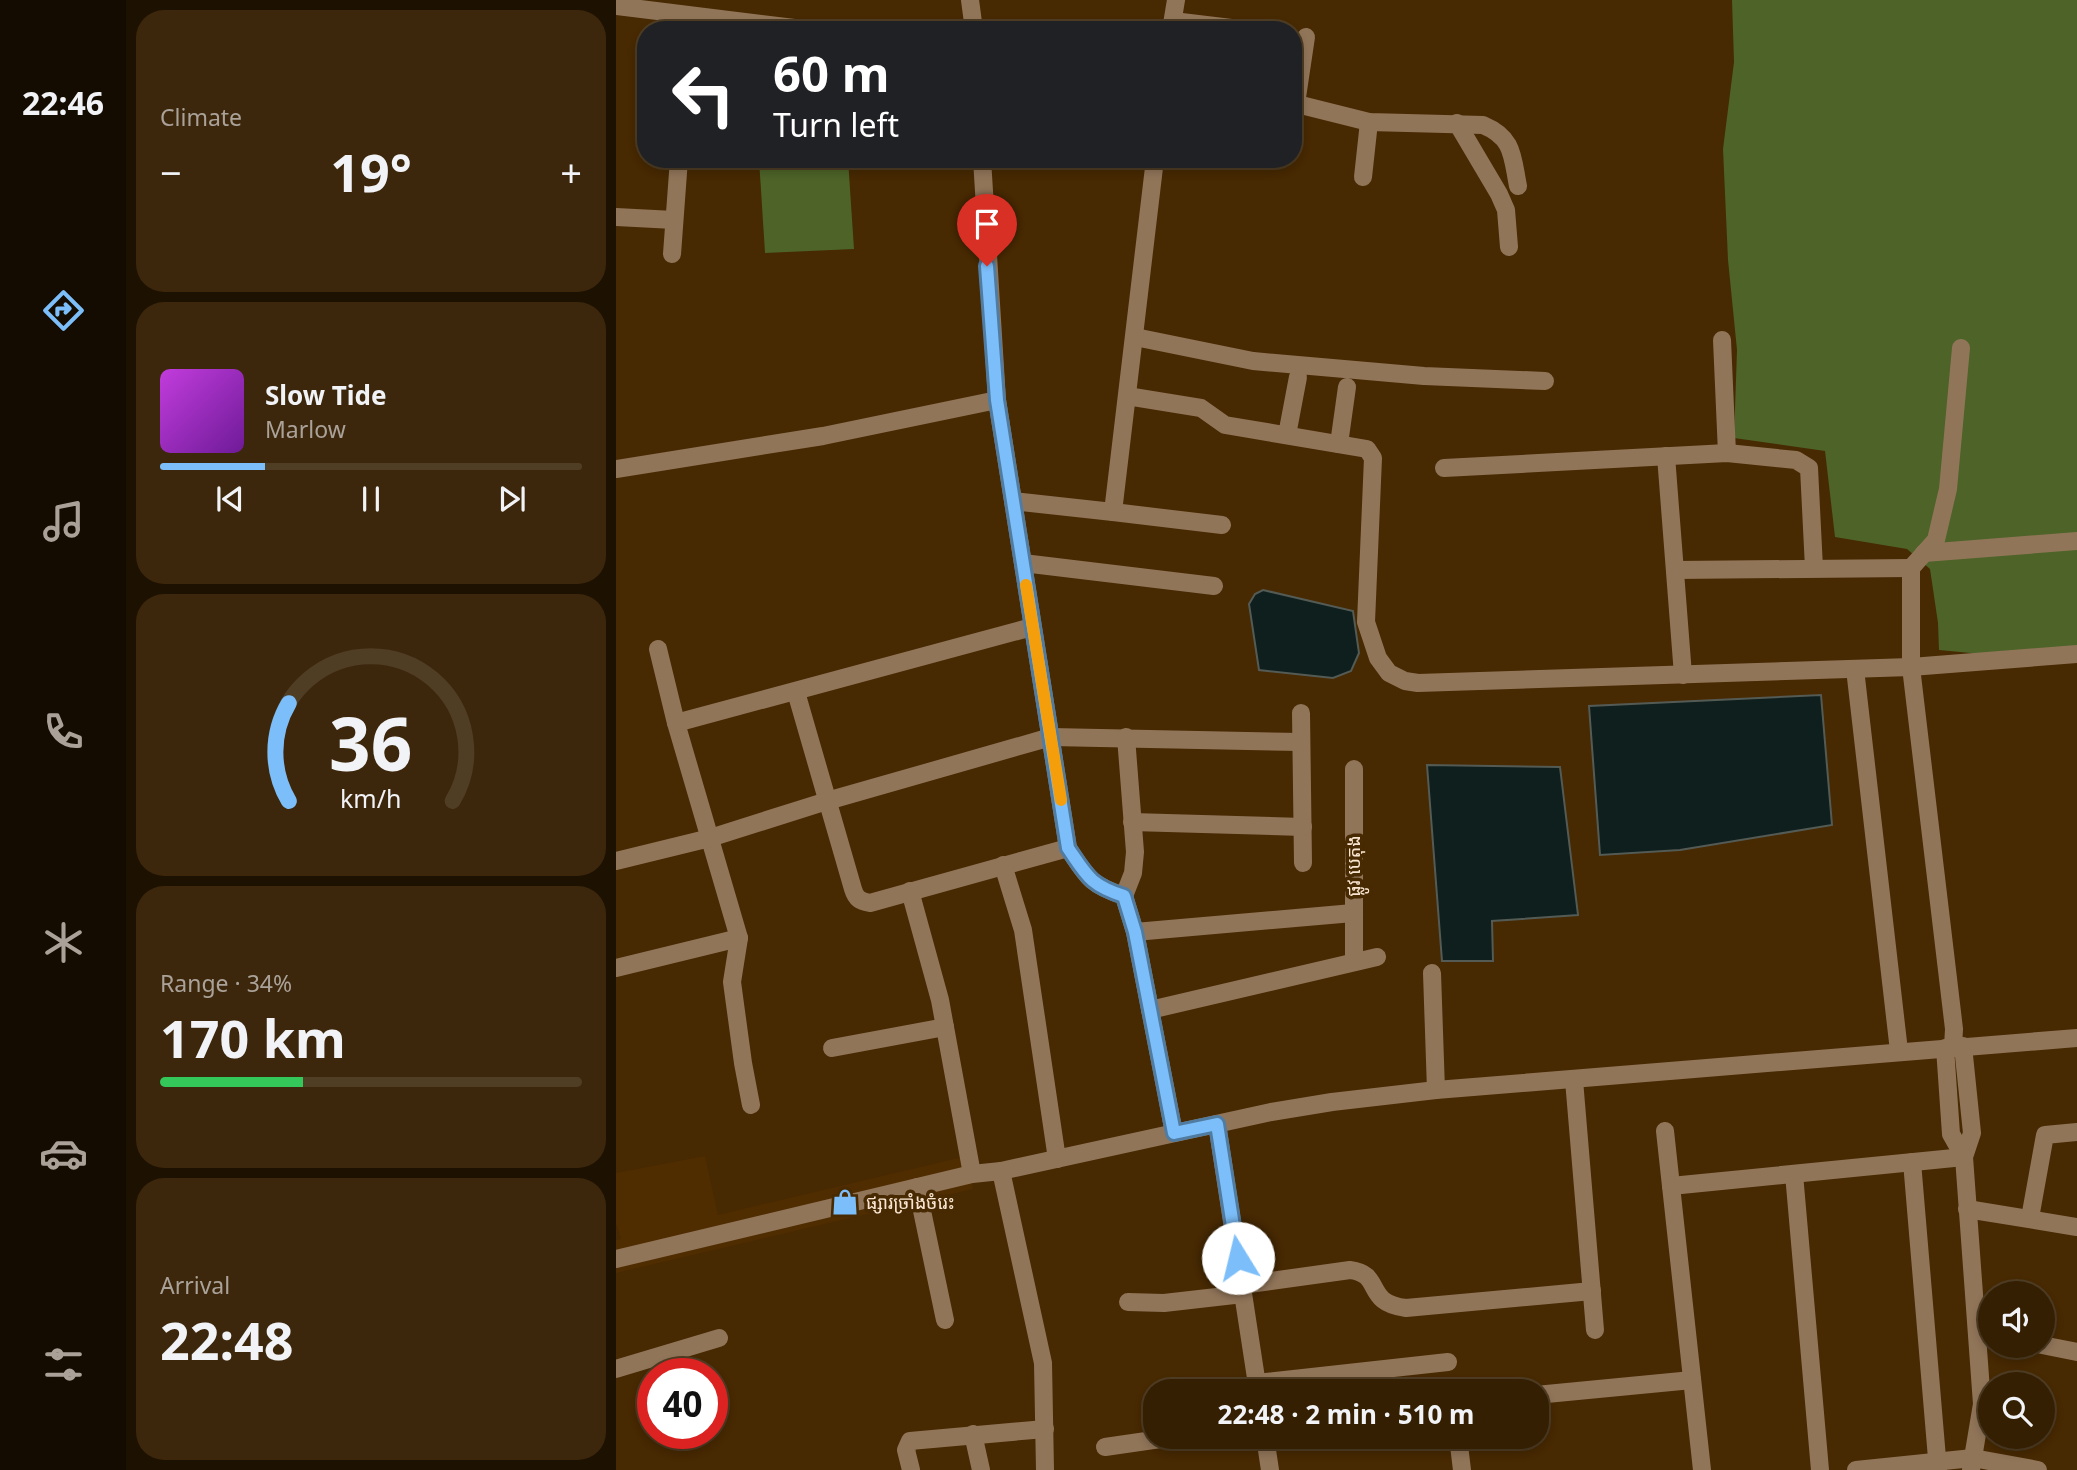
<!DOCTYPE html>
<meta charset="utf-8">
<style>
:root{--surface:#351f02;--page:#3d270c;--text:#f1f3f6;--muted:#aaa299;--line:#4f3d24;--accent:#7cbef9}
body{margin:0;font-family:"Noto Sans","Noto Sans Khmer",sans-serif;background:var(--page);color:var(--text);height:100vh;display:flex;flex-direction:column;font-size:26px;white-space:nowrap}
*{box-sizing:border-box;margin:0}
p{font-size:23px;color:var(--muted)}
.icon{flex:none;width:38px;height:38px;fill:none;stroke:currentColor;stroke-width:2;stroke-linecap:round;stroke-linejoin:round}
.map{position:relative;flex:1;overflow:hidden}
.drawer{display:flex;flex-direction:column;gap:10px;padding:10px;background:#1d1101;width:490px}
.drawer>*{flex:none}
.hud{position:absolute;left:21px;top:21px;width:665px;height:147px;border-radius:28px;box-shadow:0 4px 10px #0003,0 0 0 2px var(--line);background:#202124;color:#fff;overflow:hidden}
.controls{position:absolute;left:1362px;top:1281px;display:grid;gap:14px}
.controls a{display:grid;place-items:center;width:77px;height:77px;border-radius:50%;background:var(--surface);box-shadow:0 4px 10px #0003,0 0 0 2px var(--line);font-size:35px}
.speed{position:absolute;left:21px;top:1358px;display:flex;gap:14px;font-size:35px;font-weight:700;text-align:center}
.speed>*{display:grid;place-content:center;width:91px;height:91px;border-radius:50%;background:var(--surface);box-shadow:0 4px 10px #0003,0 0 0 2px var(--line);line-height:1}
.speed .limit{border:10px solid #d22;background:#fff;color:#111}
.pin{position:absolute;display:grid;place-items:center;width:60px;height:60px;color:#fff;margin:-72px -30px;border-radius:50% 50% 50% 0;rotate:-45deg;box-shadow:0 0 7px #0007}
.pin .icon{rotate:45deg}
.me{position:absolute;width:77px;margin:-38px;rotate:351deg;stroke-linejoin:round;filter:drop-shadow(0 0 5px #0008)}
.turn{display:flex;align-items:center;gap:24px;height:147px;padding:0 21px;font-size:32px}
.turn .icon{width:91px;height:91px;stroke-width:2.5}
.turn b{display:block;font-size:49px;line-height:60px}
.big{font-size:52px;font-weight:700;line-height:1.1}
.drawer .tile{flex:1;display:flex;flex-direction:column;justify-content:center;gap:10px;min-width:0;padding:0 24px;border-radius:28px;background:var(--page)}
.drawer .dial{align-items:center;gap:0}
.dial svg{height:182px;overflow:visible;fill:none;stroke:var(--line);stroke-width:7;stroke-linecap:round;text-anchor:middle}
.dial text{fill:var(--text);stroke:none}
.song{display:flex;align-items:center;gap:21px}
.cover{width:84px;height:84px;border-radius:10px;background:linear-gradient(135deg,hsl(290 70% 55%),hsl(280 70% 35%))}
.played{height:7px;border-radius:4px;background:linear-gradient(90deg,var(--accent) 25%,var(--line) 25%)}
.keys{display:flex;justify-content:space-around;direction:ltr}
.heat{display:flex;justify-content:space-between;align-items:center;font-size:38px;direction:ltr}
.charge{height:10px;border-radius:5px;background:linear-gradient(90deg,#34c759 34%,var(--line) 0)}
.trip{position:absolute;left:527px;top:1379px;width:406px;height:70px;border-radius:28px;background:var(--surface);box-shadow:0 4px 10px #0003,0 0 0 2px var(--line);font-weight:700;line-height:70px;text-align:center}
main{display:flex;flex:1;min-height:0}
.menu{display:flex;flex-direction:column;width:126px;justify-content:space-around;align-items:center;background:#150c01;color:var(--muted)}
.menu .icon{width:49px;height:49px}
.menu .active{color:var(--accent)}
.menu b{font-size:32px;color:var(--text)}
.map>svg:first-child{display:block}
</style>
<main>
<nav class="menu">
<b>22:46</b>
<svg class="icon active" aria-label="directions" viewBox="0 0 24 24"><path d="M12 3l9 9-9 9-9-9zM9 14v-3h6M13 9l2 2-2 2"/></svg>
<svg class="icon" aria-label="music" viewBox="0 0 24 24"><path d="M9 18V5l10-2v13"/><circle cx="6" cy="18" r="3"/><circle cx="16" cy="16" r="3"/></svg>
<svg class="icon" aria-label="phone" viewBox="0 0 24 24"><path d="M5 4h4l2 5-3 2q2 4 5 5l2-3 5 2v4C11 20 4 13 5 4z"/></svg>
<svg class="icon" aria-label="climate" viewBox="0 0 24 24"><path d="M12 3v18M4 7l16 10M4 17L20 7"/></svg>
<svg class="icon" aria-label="car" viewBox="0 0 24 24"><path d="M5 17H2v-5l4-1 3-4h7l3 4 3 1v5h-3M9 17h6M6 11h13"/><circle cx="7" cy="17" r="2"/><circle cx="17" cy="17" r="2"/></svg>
<svg class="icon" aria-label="filters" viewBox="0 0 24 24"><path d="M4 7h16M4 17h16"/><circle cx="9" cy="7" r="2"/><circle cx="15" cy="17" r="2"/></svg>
</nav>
<section class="drawer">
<div class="tile"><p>Climate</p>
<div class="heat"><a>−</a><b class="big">19°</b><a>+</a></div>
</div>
<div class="tile">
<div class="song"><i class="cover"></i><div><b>Slow Tide</b><p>Marlow</p></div></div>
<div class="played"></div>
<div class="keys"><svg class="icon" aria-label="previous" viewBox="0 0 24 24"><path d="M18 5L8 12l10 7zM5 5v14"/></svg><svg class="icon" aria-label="pause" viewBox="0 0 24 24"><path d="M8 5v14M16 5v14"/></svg><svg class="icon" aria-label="next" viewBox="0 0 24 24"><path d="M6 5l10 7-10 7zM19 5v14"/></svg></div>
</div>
<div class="tile dial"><svg viewBox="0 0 100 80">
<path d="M14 69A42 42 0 1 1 86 69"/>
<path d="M14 69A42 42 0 0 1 14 26" stroke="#7cbef9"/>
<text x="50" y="56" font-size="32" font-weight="700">36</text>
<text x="50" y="72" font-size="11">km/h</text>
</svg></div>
<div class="tile"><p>Range · 34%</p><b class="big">170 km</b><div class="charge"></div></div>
<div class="tile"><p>Arrival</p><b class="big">22:48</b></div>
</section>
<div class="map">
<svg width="1461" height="1470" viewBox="0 0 1461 1470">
<rect width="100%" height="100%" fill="#472902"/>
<!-- built -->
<polygon fill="#502d00" points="89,1156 102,1215 351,1156 357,1189 0,1273 0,1240 5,1239 0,1223 0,1173"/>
<!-- green -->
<g fill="#4d6328">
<polygon points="1116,0 1461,0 1461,663 1323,650 1322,623 1314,569 1291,549 1219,537 1209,451 1118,438 1121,350 1112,260 1107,149 1118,62"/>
<polygon points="143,159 232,159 238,249 149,253"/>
</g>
<!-- water -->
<g fill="#0e1f1e" stroke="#545a54" stroke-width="2">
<polygon points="647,590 737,611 743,653 735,671 717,678 643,670 633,604 639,594"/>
<polygon points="1205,695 1216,825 1064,850 984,855 973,706"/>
<polygon points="811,765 944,767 962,915 876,921 877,961 826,961"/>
</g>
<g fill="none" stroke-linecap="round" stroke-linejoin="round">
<!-- minor -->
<g stroke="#917559" stroke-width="18">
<polyline points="354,0 358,30"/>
<polyline points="0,6 195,30"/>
<polyline points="557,21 632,30"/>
<polyline points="555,30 560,0"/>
<path d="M677,103L753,122L867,125C898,138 896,156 902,186"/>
<polyline points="680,104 690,37"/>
<polyline points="841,123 883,194 890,210 893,247"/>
<path d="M366,159L381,400L452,848C471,877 474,885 508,896L519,932L558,1133"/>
<polyline points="747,177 753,122"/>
<polyline points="0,217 58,220"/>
<polyline points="56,254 63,159"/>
<polyline points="519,337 637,361 808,376 929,381"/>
<polyline points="1106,340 1111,453"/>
<polyline points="511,396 585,408 609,425 751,449 757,458 750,622 762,658 773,673 789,681 802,683 1295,667 1461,654"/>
<polyline points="671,435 682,377"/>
<polyline points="723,444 731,387"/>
<polyline points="1050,456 1067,675"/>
<polyline points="828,468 1111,453 1180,460 1193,468 1198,568"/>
<polyline points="0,469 207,436 381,400"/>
<polyline points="397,501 497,512 539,159"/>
<polyline points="497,512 606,525"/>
<polyline points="1308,553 1461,541"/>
<polyline points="407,563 598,586"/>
<polyline points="1059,570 1295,568"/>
<polyline points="42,649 60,723 123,938 116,982 127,1063 135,1105"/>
<polyline points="1239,669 1283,1051"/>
<path d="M180,692L237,889C240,899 244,901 254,903L452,848"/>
<polyline points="685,713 687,863"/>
<polyline points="60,723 416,627"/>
<polyline points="738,769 738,962"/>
<polyline points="516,822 687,827"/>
<polyline points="0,861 94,838 211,801 435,737 685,742"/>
<polyline points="387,865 407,930 441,1159"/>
<polyline points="294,891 324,1000 356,1174"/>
<polyline points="508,896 517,873 519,852 510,737"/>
<polyline points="519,932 737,913"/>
<polyline points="0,968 123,938"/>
<polyline points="816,973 820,1090"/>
<polyline points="534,1010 761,957"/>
<polyline points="1347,1046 1356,1133 1348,1157 1366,1404 1355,1470"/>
<polyline points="1337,1047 1338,1029 1295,667 1295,568 1320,540 1332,489 1345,348"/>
<polyline points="216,1048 329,1027"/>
<polyline points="1329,1048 1335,1134 1348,1157"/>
<polyline points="958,1080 979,1330"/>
<polyline points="601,1124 642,1391"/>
<polyline points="1049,1131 1086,1470"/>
<polyline points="1296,1162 1322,1470"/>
<polyline points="385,1171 427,1363 429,1470"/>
<polyline points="1178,1174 1204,1470"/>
<polyline points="1055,1186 1348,1157"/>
<polyline points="301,1187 329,1320"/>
<polyline points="1351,1209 1461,1227"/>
<polyline points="1414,1218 1429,1135 1461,1132"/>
<polyline points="0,1259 356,1174 385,1171 655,1112 716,1102 820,1090 1461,1038"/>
<path d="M626,1285L734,1270C768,1274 747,1303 790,1308L976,1291"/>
<polyline points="512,1302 548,1303 627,1294"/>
<polyline points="1426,1345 1461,1352"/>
<polyline points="0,1369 103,1338"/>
<polyline points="641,1383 832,1362"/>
<polyline points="920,1395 1076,1380"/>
<polyline points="357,1434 365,1470"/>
<polyline points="649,1437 654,1470"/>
<polyline points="842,1437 846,1470"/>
<polyline points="489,1447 558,1437"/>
<polyline points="295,1470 290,1450 294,1441 429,1429"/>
<polyline points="1240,1470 1357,1458 1422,1470"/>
</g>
</g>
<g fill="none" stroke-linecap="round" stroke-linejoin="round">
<!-- route casing -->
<g stroke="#517ca2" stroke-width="18">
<path id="route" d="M371,266L381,400L452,848C471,876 474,885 508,896L519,932L558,1133L601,1124L622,1258"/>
</g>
<!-- route -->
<use href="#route" stroke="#7cbef9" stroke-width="12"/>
<!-- slow -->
<polyline stroke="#f59e0b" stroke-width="12" points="410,585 445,800"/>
</g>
<!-- icons -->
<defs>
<g id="shop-bare" transform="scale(2.1)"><path d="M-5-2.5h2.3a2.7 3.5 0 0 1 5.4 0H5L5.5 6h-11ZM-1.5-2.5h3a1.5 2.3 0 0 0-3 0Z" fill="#7cbef9" stroke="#472902" stroke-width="2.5" paint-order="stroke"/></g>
</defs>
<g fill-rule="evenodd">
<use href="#shop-bare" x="229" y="1202"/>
</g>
<g text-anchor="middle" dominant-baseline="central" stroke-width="7" stroke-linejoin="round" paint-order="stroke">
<!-- street labels -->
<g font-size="18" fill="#f8e5d1" stroke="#472902">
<text transform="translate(737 866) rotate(-90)">ផ្លូវ បេតុង</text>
</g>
<!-- poi labels -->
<g font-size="18" fill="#f8e5d1" stroke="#472902" text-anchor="start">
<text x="250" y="1202">ផ្សារច្រាំងចំរេះ</text>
</g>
</g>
</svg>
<div class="controls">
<a><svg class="icon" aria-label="sound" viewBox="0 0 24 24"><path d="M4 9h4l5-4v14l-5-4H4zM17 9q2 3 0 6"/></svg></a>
<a><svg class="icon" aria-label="search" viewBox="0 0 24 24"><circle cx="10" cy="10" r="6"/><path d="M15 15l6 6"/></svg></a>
</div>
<div class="speed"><div class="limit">40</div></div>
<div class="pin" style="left:371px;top:266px;background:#d93025"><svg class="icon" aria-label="arrive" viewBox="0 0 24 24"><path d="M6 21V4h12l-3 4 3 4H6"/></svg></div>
<svg class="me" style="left:622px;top:1258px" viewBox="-20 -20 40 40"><circle r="19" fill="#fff"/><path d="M0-13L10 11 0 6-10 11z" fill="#7cbef9"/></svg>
<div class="trip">22:48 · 2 min · 510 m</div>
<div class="hud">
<div class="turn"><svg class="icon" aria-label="left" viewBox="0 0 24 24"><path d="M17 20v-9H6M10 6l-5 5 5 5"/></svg><div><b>60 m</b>Turn left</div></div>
</div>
</div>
</main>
